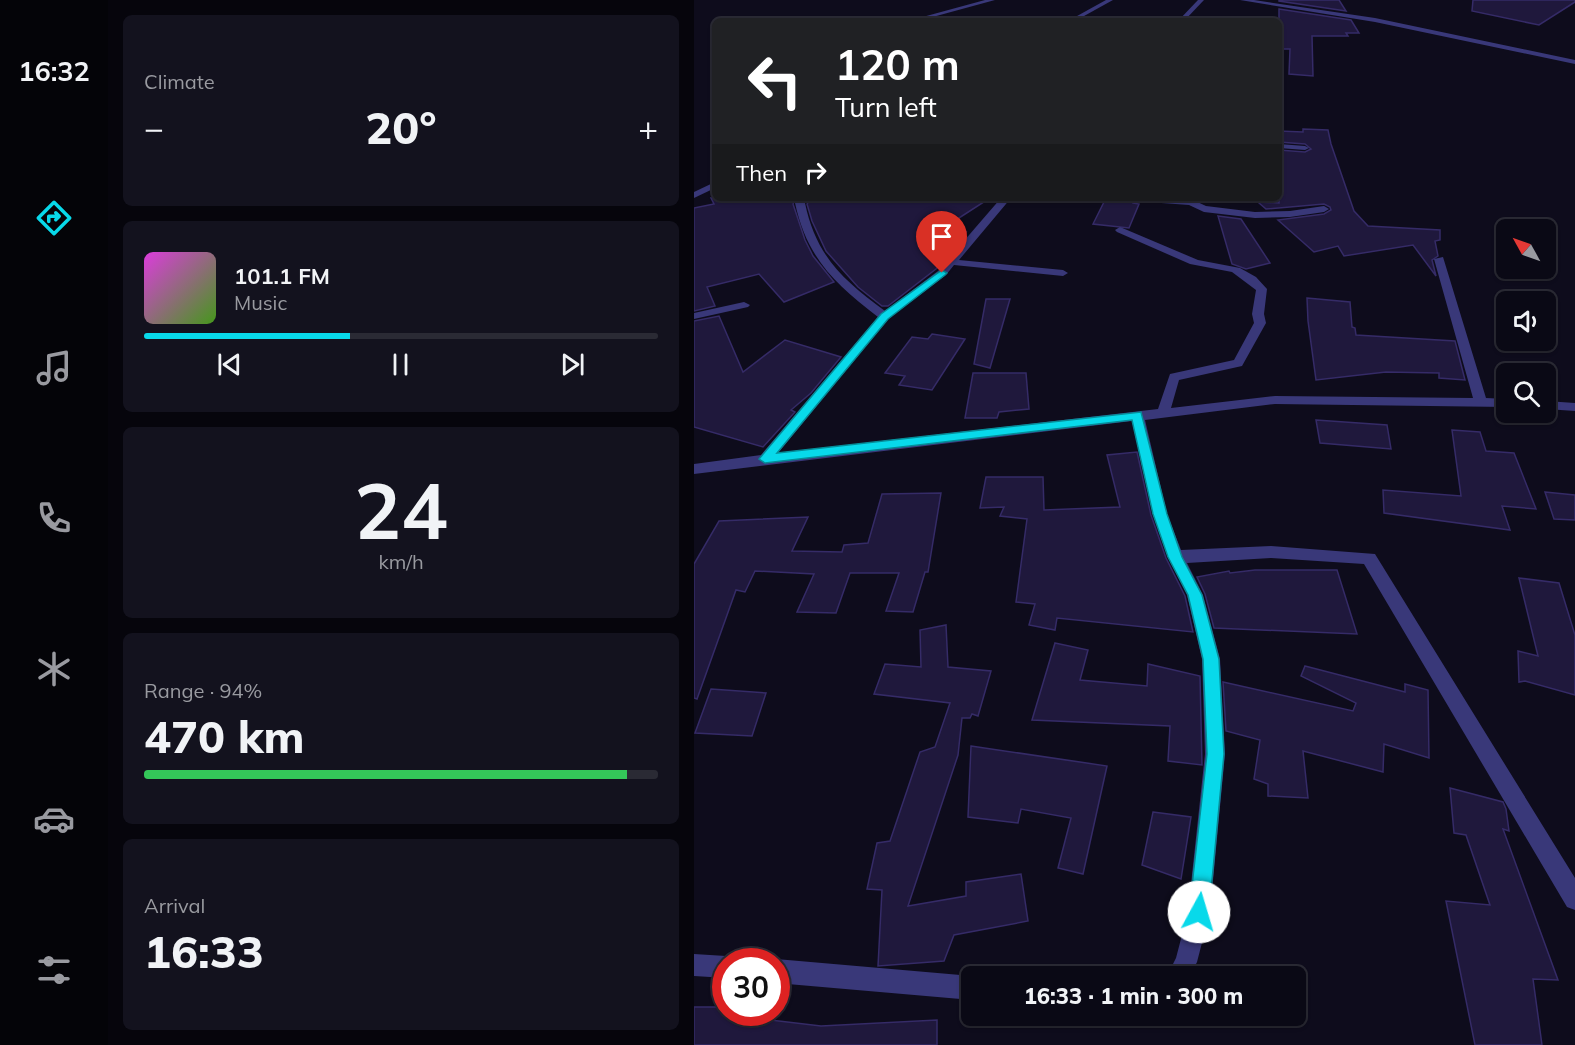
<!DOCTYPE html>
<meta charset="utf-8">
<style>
:root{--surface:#0a0915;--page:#13121e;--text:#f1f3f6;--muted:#999aa0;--line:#2a2a34;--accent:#08d9ea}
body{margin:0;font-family:Mulish,sans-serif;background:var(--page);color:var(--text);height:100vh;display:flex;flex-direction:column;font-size:22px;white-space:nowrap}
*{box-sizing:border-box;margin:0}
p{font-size:20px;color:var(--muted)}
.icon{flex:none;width:33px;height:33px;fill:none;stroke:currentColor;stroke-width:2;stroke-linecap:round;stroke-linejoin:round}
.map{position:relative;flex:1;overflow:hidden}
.drawer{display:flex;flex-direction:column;gap:15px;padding:15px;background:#06050c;width:586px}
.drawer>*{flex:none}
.banner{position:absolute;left:18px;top:18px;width:570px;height:183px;border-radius:9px;box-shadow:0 2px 4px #0004,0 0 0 2px var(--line);background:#202124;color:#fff;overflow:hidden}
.needle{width:39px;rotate:310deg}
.fabs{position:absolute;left:802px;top:219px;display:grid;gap:12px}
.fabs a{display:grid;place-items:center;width:60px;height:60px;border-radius:9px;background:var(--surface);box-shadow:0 2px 4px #0004,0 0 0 2px var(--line);font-size:30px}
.speed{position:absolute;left:18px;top:948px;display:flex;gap:12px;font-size:30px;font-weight:700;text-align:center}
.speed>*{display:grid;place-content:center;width:78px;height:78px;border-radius:50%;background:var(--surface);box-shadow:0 2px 4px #0004,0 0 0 2px var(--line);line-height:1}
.speed .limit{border:9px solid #d22;background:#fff;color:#111}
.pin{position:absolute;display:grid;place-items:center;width:51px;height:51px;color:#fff;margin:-62px -26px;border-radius:50% 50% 50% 0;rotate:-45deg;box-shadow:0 0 6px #0007}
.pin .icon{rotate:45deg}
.me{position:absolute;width:66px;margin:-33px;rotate:6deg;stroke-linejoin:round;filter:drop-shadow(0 0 4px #0008)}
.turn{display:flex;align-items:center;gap:21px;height:126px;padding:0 24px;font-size:27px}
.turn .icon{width:78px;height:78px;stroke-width:2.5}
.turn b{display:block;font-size:42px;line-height:51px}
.then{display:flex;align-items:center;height:57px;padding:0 24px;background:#0003;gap:12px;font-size:22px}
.big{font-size:45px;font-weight:800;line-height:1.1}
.drawer .tile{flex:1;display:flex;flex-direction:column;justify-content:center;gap:9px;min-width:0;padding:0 21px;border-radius:9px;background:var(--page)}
.drawer .dial{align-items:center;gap:0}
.dial b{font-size:78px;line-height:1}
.song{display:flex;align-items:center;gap:18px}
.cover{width:72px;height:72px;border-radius:9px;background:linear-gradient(135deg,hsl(300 70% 55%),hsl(100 70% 35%))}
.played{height:6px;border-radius:3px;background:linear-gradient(90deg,var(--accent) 40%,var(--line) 40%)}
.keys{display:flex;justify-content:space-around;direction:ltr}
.heat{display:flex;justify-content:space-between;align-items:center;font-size:33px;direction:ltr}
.charge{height:9px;border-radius:4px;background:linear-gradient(90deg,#34c759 94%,var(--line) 0)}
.trip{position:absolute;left:267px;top:966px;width:345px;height:60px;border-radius:9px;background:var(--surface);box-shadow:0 2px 4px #0004,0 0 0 2px var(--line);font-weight:800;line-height:60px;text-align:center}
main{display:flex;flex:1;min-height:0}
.tabs{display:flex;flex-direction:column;width:108px;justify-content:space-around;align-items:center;background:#040408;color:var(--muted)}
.tabs .icon{width:42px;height:42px}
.tabs .current{color:var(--accent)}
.tabs b{font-size:27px;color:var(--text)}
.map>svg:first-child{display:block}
</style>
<main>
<nav class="tabs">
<b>16:32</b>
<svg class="icon current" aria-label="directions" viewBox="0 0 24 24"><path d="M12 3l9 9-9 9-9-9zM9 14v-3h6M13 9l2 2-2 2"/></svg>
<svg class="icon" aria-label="music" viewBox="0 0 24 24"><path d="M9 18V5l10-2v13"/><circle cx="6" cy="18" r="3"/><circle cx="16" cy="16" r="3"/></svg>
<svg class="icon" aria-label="phone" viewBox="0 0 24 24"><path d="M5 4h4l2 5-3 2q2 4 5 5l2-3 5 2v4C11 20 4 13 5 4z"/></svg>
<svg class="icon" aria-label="climate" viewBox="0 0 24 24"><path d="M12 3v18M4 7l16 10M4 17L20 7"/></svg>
<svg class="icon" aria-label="car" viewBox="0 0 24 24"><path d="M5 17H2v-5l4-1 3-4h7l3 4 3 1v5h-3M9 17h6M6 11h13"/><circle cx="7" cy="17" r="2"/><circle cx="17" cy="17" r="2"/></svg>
<svg class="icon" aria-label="filters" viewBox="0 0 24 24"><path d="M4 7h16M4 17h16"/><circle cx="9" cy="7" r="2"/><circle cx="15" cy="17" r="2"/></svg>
</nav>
<section class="drawer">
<div class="tile"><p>Climate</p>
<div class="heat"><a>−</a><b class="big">20°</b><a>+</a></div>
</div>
<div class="tile">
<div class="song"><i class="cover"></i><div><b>101.1 FM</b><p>Music</p></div></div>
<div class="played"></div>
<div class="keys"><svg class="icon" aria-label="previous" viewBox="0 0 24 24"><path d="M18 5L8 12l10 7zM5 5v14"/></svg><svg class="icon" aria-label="pause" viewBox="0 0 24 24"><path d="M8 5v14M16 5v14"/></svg><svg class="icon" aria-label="next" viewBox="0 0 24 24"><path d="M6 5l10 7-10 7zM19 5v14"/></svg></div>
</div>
<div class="tile dial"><b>24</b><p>km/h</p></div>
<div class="tile"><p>Range · 94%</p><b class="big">470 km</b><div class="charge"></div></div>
<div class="tile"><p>Arrival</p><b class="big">16:33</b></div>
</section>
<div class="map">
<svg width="881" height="1045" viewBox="0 0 881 1045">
<rect width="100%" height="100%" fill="#0e0c1c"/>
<!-- building -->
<g fill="#1f183c" stroke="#352b67" stroke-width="1.5">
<polygon points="585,0 645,0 652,11 585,1"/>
<polygon points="779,0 881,0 881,2 845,25 778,11"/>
<polygon points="585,9 657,20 665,33 652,33 654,36 618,36 619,76 595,74 596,49 585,49"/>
<polygon points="609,129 634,130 637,144 660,211 674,226 746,230 746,240 741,241 744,256 738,260 742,276 719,245 650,256 644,246 620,252 584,220 630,214 637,210 636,207 630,204 572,209 564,202 585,203 585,150 611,152 617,149 611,144 585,142 585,131 609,132"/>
<polygon points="17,198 102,198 99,204 111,240 119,256 140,282 90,302 65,274 13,287 21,306 0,311 0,208 20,204"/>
<polygon points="117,198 296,198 251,227 272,232 264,240 267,241 242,269 194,306 188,306 164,287 132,251 118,221 113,204"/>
<polygon points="412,198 433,198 439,203 445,204 435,228 399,224"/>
<polygon points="524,216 547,219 576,263 552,269 538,264"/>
<polygon points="613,298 656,302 658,327 661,328 662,335 761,341 771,380 745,378 745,373 692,372 622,380 614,321"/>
<polygon points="292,299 316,299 296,368 280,364"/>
<polygon points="25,316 49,372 91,340 147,357 117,393 97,410 101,412 69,447 0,427 0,321"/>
<polygon points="238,334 271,339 238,390 205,385 211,376 191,373 218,337 234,339"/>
<polygon points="279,373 332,373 335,409 305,412 303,418 271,418"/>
<polygon points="622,420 693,425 697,449 626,443"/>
<polygon points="758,430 786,432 792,451 820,453 842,509 808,506 816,530 690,513 689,490 767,496"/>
<polygon points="443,452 457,515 472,558 491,596 499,632 363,618 361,630 335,625 341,604 322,602 333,519 306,516 310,507 286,508 292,477 349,477 350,510 426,507 413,455"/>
<polygon points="851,492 881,495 881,520 860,519"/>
<polygon points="247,493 234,572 231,572 219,612 192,611 205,573 156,573 142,613 103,612 120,574 61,571 51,592 42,590 3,699 0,698 0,564 25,521 114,517 98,551 148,552 150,545 174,543 188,494"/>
<polygon points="561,570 643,570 663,634 520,628 511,594 503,577 535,571 536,573"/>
<polygon points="825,578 865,583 881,635 881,695 831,681 825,682 824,651 844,656"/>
<polygon points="252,625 254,667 297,671 284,716 278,714 276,718 268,718 264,755 214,906 272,896 272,882 327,874 334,921 260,935 250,961 184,966 188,890 173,889 183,843 196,841 226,752 241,747 256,703 180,694 191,664 227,667 226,630"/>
<polygon points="361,643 394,650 386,680 453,686 454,664 506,676 508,765 474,761 476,726 338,720"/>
<polygon points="611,666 711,692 711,684 734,690 735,758 690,744 689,772 609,751 614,798 574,796 574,784 560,779 566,740 532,731 529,682 659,711 662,703 607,676"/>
<polygon points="17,689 72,693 58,736 1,733"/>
<polygon points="277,746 413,766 389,874 364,868 377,818 327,809 324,823 274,817"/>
<polygon points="756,788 809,802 812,809 815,831 809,829 864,980 839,979 848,1045 781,1045 752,901 796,905 772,835 760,833"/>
<polygon points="459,812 497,817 487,879 448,865"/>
<polygon points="0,1007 32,1007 32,1012 45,1012 44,1016 127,1026 243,1020 243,1045 0,1045"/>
</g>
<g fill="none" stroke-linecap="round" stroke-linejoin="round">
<!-- minor -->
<g fill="#393879" fill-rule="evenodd">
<polygon points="291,0 301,0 224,21 214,21"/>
<polygon points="412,0 419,0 381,21 374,21"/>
<polygon points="504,0 510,0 490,21 484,21"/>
<polygon points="546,0 560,0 681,18 881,60 881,64 681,22"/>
<polygon points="585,144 611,146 615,148 611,150 585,148"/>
<polygon points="21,182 21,188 0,198 0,192"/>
<path d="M105,198H115L111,203C122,256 149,280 191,311L244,271L307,198H317L265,260L369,270L374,273L369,276L260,265L252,275L195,318L84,453L464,409L476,374L540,360L560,323L558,314L562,290L538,272L496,264L423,232L421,230L426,227L504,260L546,268L562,277L573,289L570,314L572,323L548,366L485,380L477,408L581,396L779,398L740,259L749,257L792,398L813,399V407L581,404L451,420L473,514L487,550L577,546L681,554L881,878V910L873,907L670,564L577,558L493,563L509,595L526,659L531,754L516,912L503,962L496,976H473L482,958L494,912L511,754L508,659L493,595L474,557L459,514L438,421L0,474V464L67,455L184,317C141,284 113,258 101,203Z"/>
<polygon points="435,198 497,199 512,206 561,212 596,211 630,206 635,209 630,212 596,217 561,218 510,212 495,205 440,201"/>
<polygon points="50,302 56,305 54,307 0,319 0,313"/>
<polygon points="852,401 881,403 881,411 852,409"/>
<polygon points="0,954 32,956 41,962 32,962 32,978 0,976"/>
<polygon points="82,959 278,976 278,1000 82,983 82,962 77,962"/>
</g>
</g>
<!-- route -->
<polygon fill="#08d9ea" stroke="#058d98" stroke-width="1.5" points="248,270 253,273 251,275 194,319 83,453 447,412 473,514 488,557 508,595 525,659 530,754 515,912 512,919 505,922 498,919 495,912 513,754 509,659 494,595 474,557 459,514 438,420 71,463 65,459 187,314"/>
</svg>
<div class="fabs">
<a><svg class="needle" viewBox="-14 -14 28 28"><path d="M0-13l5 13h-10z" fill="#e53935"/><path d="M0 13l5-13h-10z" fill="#999aa0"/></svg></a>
<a><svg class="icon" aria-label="sound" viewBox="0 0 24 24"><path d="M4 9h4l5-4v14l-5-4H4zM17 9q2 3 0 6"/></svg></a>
<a><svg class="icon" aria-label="search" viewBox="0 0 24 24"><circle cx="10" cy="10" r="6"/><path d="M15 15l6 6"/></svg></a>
</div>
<div class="speed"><div class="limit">30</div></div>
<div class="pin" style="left:248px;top:273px;background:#d93025"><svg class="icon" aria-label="arrive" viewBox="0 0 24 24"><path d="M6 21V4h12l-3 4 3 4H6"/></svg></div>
<svg class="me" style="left:505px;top:912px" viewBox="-20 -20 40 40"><circle r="19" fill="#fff"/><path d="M0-13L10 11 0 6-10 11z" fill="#08d9ea"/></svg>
<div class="trip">16:33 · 1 min · 300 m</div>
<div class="banner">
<div class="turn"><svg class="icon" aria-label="left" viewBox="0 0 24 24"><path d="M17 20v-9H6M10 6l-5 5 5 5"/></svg><div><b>120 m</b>Turn left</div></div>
<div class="then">Then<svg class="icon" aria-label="right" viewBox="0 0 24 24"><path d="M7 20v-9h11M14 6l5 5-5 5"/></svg></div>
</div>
</div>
</main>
